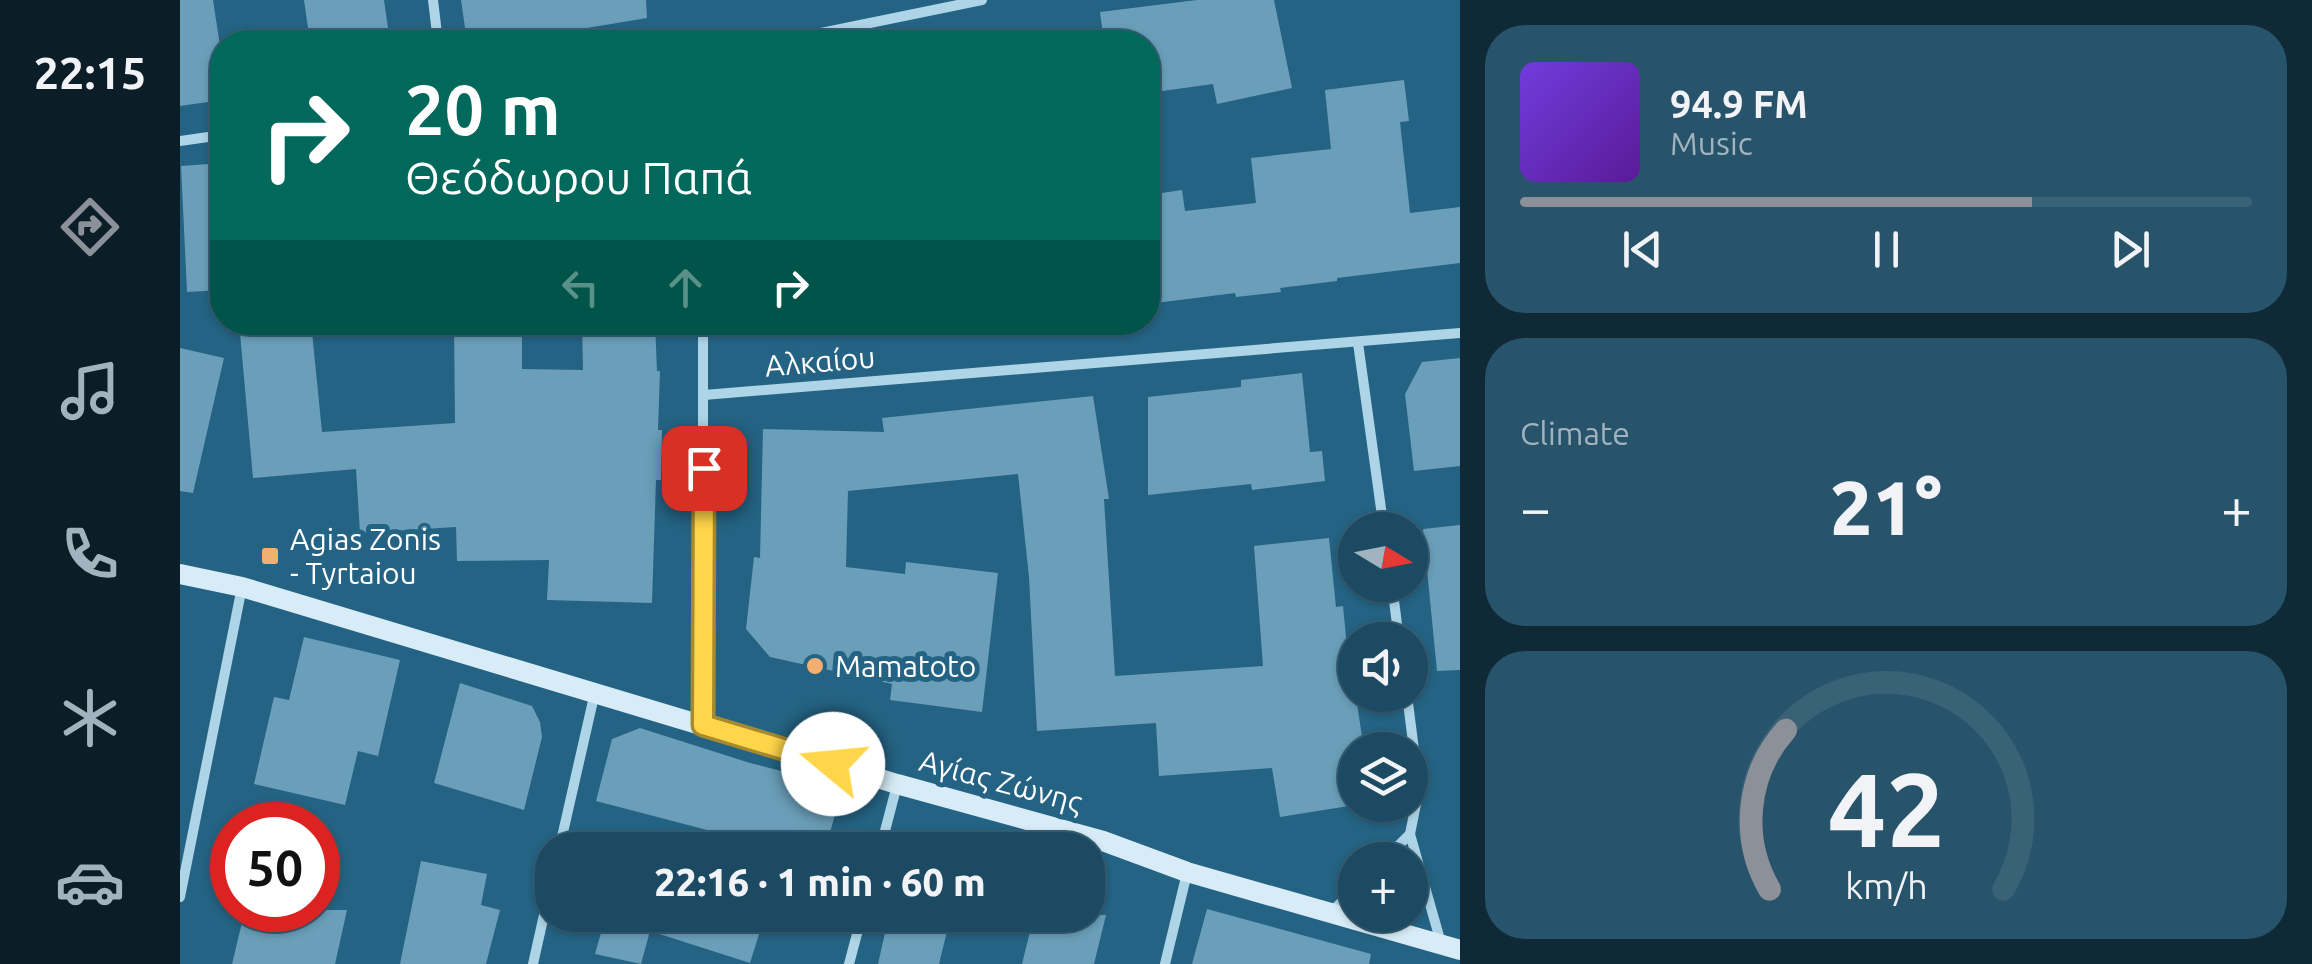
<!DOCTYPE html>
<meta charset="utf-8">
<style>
:root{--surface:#1b4a62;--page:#28546b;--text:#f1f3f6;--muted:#a0b3be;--line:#396277;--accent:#8c9099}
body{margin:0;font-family:Ubuntu,sans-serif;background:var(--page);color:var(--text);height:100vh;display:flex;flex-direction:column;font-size:38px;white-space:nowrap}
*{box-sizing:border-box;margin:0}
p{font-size:32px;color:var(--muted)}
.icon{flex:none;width:55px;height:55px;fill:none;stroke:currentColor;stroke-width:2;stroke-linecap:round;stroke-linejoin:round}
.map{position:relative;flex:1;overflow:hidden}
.details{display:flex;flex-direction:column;gap:25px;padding:25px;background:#0f2936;width:852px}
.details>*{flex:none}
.top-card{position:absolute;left:30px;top:30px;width:950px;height:305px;border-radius:40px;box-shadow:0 2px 8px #0004,0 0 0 2px var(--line);background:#00695c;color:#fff;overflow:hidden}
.needle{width:65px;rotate:100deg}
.controls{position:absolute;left:1158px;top:512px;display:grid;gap:20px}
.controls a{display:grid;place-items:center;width:90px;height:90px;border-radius:50%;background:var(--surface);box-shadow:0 2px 8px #0004,0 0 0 2px var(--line);font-size:50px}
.speed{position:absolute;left:30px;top:802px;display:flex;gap:20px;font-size:50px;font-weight:700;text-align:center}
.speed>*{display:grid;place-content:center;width:130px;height:130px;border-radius:50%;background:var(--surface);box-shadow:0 2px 8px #0004,0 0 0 2px var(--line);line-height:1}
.speed .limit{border:15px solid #d22;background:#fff;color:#111}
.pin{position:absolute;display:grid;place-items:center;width:85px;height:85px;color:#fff;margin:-42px;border-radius:20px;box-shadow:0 5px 15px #0006}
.me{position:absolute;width:110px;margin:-55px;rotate:287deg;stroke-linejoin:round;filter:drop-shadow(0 0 8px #0008)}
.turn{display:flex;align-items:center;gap:35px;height:210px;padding:0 30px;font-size:45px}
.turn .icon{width:130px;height:130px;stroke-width:2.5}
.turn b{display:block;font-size:70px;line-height:85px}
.lanes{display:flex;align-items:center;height:95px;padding:0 30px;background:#0003;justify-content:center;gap:50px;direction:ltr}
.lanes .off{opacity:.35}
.big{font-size:75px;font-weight:800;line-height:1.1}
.details .tile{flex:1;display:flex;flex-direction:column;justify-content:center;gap:15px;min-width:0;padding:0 35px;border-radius:40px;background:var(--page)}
.details .dial{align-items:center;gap:0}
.dial svg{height:260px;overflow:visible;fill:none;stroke:var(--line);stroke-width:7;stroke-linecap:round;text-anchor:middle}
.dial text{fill:var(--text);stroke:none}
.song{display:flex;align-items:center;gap:30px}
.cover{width:120px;height:120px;border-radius:15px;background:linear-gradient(135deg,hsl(260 70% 55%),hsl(270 70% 35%))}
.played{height:10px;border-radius:5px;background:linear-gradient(90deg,var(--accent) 70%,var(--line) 70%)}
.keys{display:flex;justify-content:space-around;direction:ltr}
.heat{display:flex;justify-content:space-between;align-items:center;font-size:55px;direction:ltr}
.trip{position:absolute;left:355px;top:832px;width:570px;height:100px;border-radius:40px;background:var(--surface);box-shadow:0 2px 8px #0004,0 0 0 2px var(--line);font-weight:800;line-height:100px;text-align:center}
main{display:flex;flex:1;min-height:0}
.tabs{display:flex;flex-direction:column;width:180px;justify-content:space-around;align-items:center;background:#0b1e27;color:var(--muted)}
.tabs .icon{width:70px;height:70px}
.tabs .selected{color:var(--accent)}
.tabs b{font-size:45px;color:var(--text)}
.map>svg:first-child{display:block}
</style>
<main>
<nav class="tabs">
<b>22:15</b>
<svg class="icon selected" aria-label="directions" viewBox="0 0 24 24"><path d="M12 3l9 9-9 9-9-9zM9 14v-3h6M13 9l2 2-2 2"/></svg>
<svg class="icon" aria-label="music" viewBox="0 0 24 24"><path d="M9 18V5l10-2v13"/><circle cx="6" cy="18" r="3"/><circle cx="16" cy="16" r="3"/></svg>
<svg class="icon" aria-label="phone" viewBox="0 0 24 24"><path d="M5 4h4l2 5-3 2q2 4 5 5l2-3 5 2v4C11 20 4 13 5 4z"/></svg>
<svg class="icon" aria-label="climate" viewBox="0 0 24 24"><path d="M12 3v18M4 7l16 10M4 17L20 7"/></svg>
<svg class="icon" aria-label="car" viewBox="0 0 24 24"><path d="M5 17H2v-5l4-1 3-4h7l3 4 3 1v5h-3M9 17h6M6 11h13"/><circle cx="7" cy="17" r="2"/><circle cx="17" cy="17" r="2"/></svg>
</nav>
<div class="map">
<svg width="1280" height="964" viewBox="0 0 1280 964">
<rect width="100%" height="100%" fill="#246383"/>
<!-- building -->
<g fill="#6a9eb9">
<polygon points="0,0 33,0 42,59 42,100 0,106"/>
<polygon points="124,0 204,0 210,42 130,42"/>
<polygon points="281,0 466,0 467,18 383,32 287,42"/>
<polygon points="1017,0 1094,0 1112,88 1037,104 1033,84 968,93 968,42 924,42 920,12"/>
<polygon points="1224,80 1229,121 1220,122 1230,213 1280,207 1280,263 1157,278 1157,281 1100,288 1101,292 1056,297 1055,293 968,304 968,195 1002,190 1005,211 1076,203 1071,158 1151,149 1145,90"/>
<polygon points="42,163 42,290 7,292 1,166"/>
<polygon points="59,322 131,322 142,432 275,423 274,322 342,322 342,369 403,370 402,322 475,322 477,371 480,371 478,430 482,430 481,480 476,480 472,603 367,600 369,560 277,561 276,527 180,533 176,469 73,478"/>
<polygon points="0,348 44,358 13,493 0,491"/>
<polygon points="1280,358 1280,466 1234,471 1225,394 1242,362"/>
<polygon points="1122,373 1130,452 1142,451 1145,481 1072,490 1071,484 968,495 968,397 1061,387 1061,380"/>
<polygon points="913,396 929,499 924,499 935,676 1083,666 1074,546 1149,538 1156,607 1163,606 1172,698 1176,697 1184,750 1175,750 1175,762 1168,763 1175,805 1100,817 1092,768 979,776 976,723 857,731 849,577 838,474 668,491 666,567 725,574 726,562 818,573 802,712 710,700 712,684 590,657 566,629 574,557 580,558 583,429 704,432 702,418"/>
<polygon points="1280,525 1280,670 1257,671 1243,529"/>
<polygon points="124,637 220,660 198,756 178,751 165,805 74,784 94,697 109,700"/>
<polygon points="280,683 352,706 360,722 362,737 344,810 254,783"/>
<polygon points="460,728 570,763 663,787 645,850 546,850 550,836 416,801 432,739"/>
<polygon points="241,861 307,874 301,905 320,910 306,964 220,964"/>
<polygon points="1027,909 1191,954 1189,964 1012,964"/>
<polygon points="65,910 167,910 155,964 52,964"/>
<polygon points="426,915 585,915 570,963 470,931 461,964 415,954"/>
<polygon points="709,915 771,915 759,964 698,964"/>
<polygon points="854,915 926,915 914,964 842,964"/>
</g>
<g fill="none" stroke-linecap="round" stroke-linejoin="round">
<!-- minor -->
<g stroke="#add4e7" stroke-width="10">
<polyline points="253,0 258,42"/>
<polyline points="597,42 802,0"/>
<polyline points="0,141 42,135"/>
<polyline points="523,322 523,725"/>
<polyline points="1178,343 1204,530"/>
<polyline points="524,395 1280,333"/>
<polyline points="1212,585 1219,640"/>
<polyline points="1227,695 1239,789 1230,834 1261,943"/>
<polyline points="379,850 415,692"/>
<polyline points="700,850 717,785"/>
<polyline points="1204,860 1230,834"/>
<polyline points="0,897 62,587"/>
<polyline points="1150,913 1175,889"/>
<polyline points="353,964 372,879"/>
<polyline points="669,964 682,915"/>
<polyline points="985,964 1007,873"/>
</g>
<!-- secondary -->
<polyline stroke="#d7ecf6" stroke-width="20" points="0,574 62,587 717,784 923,841 1007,872 1280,950"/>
</g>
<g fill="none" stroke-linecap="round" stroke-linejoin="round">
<!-- route casing -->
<g stroke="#a68a30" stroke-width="25">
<polyline id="route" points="524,468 523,725 653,764"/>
</g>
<!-- route -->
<use href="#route" stroke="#ffd54a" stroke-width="18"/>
</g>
<!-- markers -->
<g fill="#f1af71" stroke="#246383" stroke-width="4">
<rect x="80" y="546" width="20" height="20" rx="5"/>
<circle cx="635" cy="666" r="10"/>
</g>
<g text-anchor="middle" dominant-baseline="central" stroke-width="10" stroke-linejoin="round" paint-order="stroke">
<!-- street labels -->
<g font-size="30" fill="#fff" stroke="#246383">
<text transform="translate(640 361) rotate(-5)">Αλκαίου</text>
<text transform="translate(821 781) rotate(15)">Αγίας Ζώνης</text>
</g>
<!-- poi labels -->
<g font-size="30" fill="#fff" stroke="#246383" text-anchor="start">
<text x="110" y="539">Agias Zonis<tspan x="110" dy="34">- Tyrtaiou</tspan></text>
<text x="655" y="666">Mamatoto</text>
</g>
</g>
</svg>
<div class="controls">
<a><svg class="needle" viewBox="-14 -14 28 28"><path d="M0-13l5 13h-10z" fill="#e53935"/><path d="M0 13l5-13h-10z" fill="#a0b3be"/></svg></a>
<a><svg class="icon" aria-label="sound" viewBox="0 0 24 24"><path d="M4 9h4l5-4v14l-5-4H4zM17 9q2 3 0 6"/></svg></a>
<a><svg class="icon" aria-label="layers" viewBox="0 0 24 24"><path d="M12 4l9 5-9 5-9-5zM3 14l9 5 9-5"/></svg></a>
<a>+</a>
</div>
<div class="speed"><div class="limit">50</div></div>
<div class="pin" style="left:524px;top:468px;background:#d93025"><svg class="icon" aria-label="arrive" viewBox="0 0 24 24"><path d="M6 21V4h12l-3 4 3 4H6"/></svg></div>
<svg class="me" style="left:653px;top:764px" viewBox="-20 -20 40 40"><circle r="19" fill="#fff"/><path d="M0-13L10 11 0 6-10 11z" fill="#ffd54a"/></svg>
<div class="trip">22:16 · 1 min · 60 m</div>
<div class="top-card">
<div class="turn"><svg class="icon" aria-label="right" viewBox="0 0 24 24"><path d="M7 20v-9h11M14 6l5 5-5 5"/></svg><div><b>20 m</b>Θεόδωρου Παπά</div></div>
<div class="lanes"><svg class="icon off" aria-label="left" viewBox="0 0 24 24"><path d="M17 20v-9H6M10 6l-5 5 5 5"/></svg><svg class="icon off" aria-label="ahead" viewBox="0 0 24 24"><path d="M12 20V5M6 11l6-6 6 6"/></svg><svg class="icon" aria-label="right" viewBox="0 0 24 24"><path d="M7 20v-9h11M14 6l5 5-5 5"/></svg></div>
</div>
</div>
<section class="details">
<div class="tile">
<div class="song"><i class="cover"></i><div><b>94.9 FM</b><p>Music</p></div></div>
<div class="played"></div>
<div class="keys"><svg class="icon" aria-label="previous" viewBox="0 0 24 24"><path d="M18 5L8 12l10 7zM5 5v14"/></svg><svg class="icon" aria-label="pause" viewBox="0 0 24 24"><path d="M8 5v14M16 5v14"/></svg><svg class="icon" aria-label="next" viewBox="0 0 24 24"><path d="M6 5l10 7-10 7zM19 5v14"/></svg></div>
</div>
<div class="tile"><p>Climate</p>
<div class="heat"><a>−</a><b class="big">21°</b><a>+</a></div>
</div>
<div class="tile dial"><svg viewBox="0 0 100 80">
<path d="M14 69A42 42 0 1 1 86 69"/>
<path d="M14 69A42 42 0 0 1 19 20" stroke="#8c9099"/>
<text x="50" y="56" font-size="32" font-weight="700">42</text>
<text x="50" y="72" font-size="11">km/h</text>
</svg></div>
</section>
</main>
